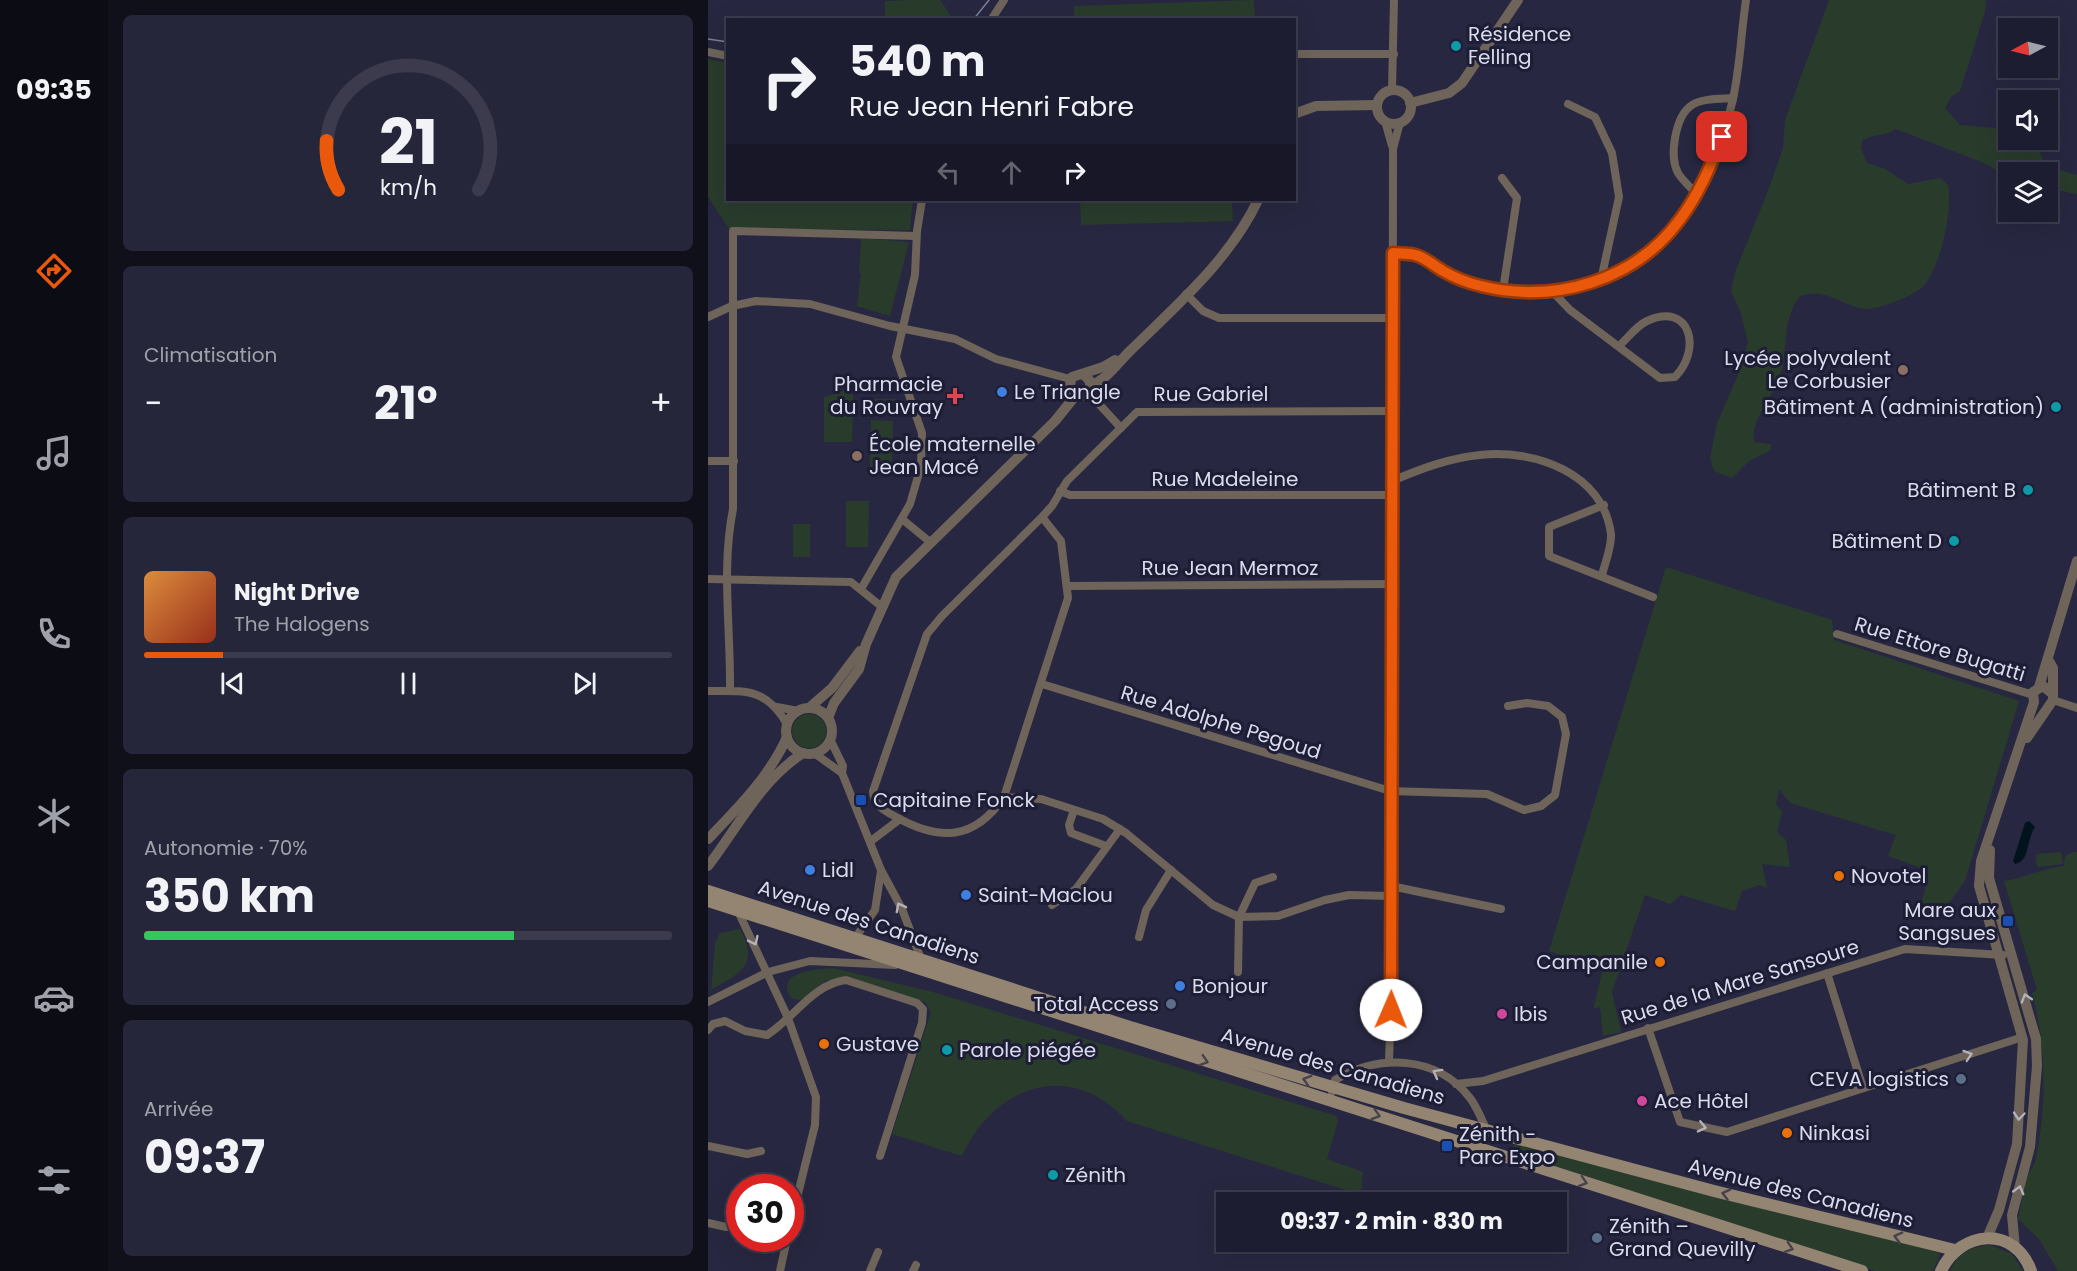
<!DOCTYPE html>
<html lang="fr">
<meta charset="utf-8">
<style>
:root{--surface:#1d1d31;--page:#252639;--text:#f1f3f6;--muted:#a0a2ab;--line:#3b3b4d;--accent:#ea580c}
body{margin:0;font-family:Poppins,sans-serif;background:var(--page);color:var(--text);height:100vh;display:flex;flex-direction:column;font-size:22px;white-space:nowrap}
*{box-sizing:border-box;margin:0}
p{font-size:20px;color:var(--muted)}
.icon{flex:none;width:33px;height:33px;fill:none;stroke:currentColor;stroke-width:2;stroke-linecap:round;stroke-linejoin:round}
.map{position:relative;flex:1;overflow:hidden}
.side{display:flex;flex-direction:column;gap:15px;padding:15px;background:#10101b;width:600px}
.side>*{flex:none}
.guide{position:absolute;left:18px;top:18px;width:570px;height:183px;border-radius:0px;box-shadow:0 6px 24px #0002,0 0 0 2px var(--line);background:#1d1d31;color:var(--text);overflow:hidden}
.needle{width:39px;rotate:263deg}
.fabs{position:absolute;left:1290px;top:18px;display:grid;gap:12px}
.fabs a{display:grid;place-items:center;width:60px;height:60px;border-radius:0px;background:var(--surface);box-shadow:0 6px 24px #0002,0 0 0 2px var(--line);font-size:30px}
.speed{position:absolute;left:18px;top:1174px;display:flex;gap:12px;font-size:30px;font-weight:700;text-align:center}
.speed>*{display:grid;place-content:center;width:78px;height:78px;border-radius:50%;background:var(--surface);box-shadow:0 6px 24px #0002,0 0 0 2px var(--line);line-height:1}
.speed .limit{border:9px solid #d22;background:#fff;color:#111}
.pin{position:absolute;display:grid;place-items:center;width:51px;height:51px;color:#fff;margin:-26px;border-radius:12px;box-shadow:0 3px 9px #0006}
.me{position:absolute;width:66px;margin:-33px;rotate:1deg;stroke-linejoin:round;filter:drop-shadow(0 0 4px #0008)}
.turn{display:flex;align-items:center;gap:21px;height:126px;padding:0 24px;font-size:27px}
.turn .icon{width:78px;height:78px;stroke-width:2.5}
.turn b{display:block;font-size:42px;line-height:51px}
.lanes{display:flex;align-items:center;height:57px;padding:0 24px;background:#0003;justify-content:center;gap:30px;direction:ltr}
.lanes .off{opacity:.35}
.big{font-size:45px;font-weight:700;line-height:1.1}
.side .tile{flex:1;display:flex;flex-direction:column;justify-content:center;gap:9px;min-width:0;padding:0 21px;border-radius:9px;background:var(--page)}
.side .dial{align-items:center;gap:0}
.dial svg{height:156px;overflow:visible;fill:none;stroke:var(--line);stroke-width:7;stroke-linecap:round;text-anchor:middle}
.dial text{fill:var(--text);stroke:none}
.song{display:flex;align-items:center;gap:18px}
.cover{width:72px;height:72px;border-radius:9px;background:linear-gradient(135deg,hsl(30 70% 55%),hsl(10 70% 35%))}
.played{height:6px;border-radius:3px;background:linear-gradient(90deg,var(--accent) 15%,var(--line) 15%)}
.keys{display:flex;justify-content:space-around;direction:ltr}
.heat{display:flex;justify-content:space-between;align-items:center;font-size:33px;direction:ltr}
.charge{height:9px;border-radius:4px;background:linear-gradient(90deg,#34c759 70%,var(--line) 0)}
.trip{position:absolute;left:508px;top:1192px;width:351px;height:60px;border-radius:0px;background:var(--surface);box-shadow:0 6px 24px #0002,0 0 0 2px var(--line);font-weight:700;line-height:60px;text-align:center}
main{display:flex;flex:1;min-height:0}
.tabs{display:flex;flex-direction:column;width:108px;justify-content:space-around;align-items:center;background:#0c0c14;color:var(--muted)}
.tabs .icon{width:42px;height:42px}
.tabs .active{color:var(--accent)}
.tabs b{font-size:27px;color:var(--text)}
.map>svg:first-child{display:block}
</style>
<main>
<nav class="tabs">
<b>09:35</b>
<svg class="icon active" aria-label="directions" viewBox="0 0 24 24"><path d="M12 3l9 9-9 9-9-9zM9 14v-3h6M13 9l2 2-2 2"/></svg>
<svg class="icon" aria-label="music" viewBox="0 0 24 24"><path d="M9 18V5l10-2v13"/><circle cx="6" cy="18" r="3"/><circle cx="16" cy="16" r="3"/></svg>
<svg class="icon" aria-label="phone" viewBox="0 0 24 24"><path d="M5 4h4l2 5-3 2q2 4 5 5l2-3 5 2v4C11 20 4 13 5 4z"/></svg>
<svg class="icon" aria-label="climate" viewBox="0 0 24 24"><path d="M12 3v18M4 7l16 10M4 17L20 7"/></svg>
<svg class="icon" aria-label="car" viewBox="0 0 24 24"><path d="M5 17H2v-5l4-1 3-4h7l3 4 3 1v5h-3M9 17h6M6 11h13"/><circle cx="7" cy="17" r="2"/><circle cx="17" cy="17" r="2"/></svg>
<svg class="icon" aria-label="filters" viewBox="0 0 24 24"><path d="M4 7h16M4 17h16"/><circle cx="9" cy="7" r="2"/><circle cx="15" cy="17" r="2"/></svg>
</nav>
<section class="side">
<div class="tile dial"><svg viewBox="0 0 100 80">
<path d="M14 69A42 42 0 1 1 86 69"/>
<path d="M14 69A42 42 0 0 1 8 44" stroke="#ea580c"/>
<text x="50" y="56" font-size="32" font-weight="700">21</text>
<text x="50" y="72" font-size="11">km/h</text>
</svg></div>
<div class="tile"><p>Climatisation</p>
<div class="heat"><a>−</a><b class="big">21°</b><a>+</a></div>
</div>
<div class="tile">
<div class="song"><i class="cover"></i><div><b>Night Drive</b><p>The Halogens</p></div></div>
<div class="played"></div>
<div class="keys"><svg class="icon" aria-label="previous" viewBox="0 0 24 24"><path d="M18 5L8 12l10 7zM5 5v14"/></svg><svg class="icon" aria-label="pause" viewBox="0 0 24 24"><path d="M8 5v14M16 5v14"/></svg><svg class="icon" aria-label="next" viewBox="0 0 24 24"><path d="M6 5l10 7-10 7zM19 5v14"/></svg></div>
</div>
<div class="tile"><p>Autonomie · 70%</p><b class="big">350 km</b><div class="charge"></div></div>
<div class="tile"><p>Arrivée</p><b class="big">09:37</b></div>
</section>
<div class="map">
<svg width="1369" height="1271" viewBox="0 0 1369 1271">
<rect width="100%" height="100%" fill="#272741"/>
<!-- green -->
<g fill="#293c2c">
<polygon points="201,0 232,0 245,19 177,19 177,1"/>
<polygon points="546,0 547,19 366,19 366,6"/>
<path d="M1121,0H1278L1277,12L1252,91L1243,97L1237,108L1252,125L1300,129V140H1330C1333,169 1343,167 1369,175V194L1347,190L1340,183V172H1300V177L1276,163L1188,129C1177,137 1164,133 1154,141L1153,148L1159,163L1177,169L1200,184L1232,178L1240,185C1245,211 1233,262 1218,283C1211,294 1172,309 1159,309C1136,308 1119,286 1092,296C1074,319 1080,347 1073,373C1067,397 1043,415 1046,442L1063,444V450L1041,461L1024,478L1006,471L1002,458L1009,423L1030,375L1040,343L1033,314L1023,291L1027,272L1060,191L1075,148L1077,120Z"/>
<polygon points="0,59 19,63 20,200 205,200 202,230 21,229 0,197"/>
<polygon points="372,200 524,200 525,221 373,225"/>
<polygon points="153,238 201,242 182,316 149,306 153,273 151,273"/>
<polygon points="139,390 145,395 144,442 116,442 116,397"/>
<rect x="163" y="399" width="25" height="13"/>
<polygon points="163,420 185,421 184,467 162,467"/>
<polygon points="138,501 161,501 160,547 138,547"/>
<rect x="85" y="524" width="17" height="33"/>
<polygon points="958,567 1124,620 1126,640 1311,701 1257,881 1228,920 1211,910 1219,883 1213,868 1180,856 1188,835 1082,803 1071,789 1068,804 1074,812 1069,832 1078,840 1082,867 1054,864 1059,888 1052,885 1034,891 1027,911 973,895 962,904 937,895 904,992 913,1032 895,1036 892,1007 885,1009 895,969 841,951"/>
<circle cx="101" cy="731" r="17"/>
<polygon points="1353,852 1355,864 1329,867 1328,854"/>
<path d="M1365,852H1369V1271H1350L1331,1239L1310,1219C1313,1206 1315,1191 1319,1178C1321,1172 1325,1168 1327,1162C1339,1108 1339,1046 1324,993L1329,990L1296,881C1317,878 1336,868 1356,866L1357,856Z"/>
<path d="M32,929C52,966 32,973 3,990L7,943L12,933Z"/>
<path d="M125,968L225,992L628,1116L630,1121L619,1159L655,1172L653,1195L419,1121C363,1058 286,1085 254,1156L184,1134L223,1012L217,1002L139,977L117,981L93,1000L84,999C64,972 109,969 125,968Z"/>
<polygon points="807,1144 1069,1206 1229,1252 1232,1255 1225,1271 1167,1271 801,1153"/>
<path d="M1282,1245L1304,1254L1315,1271H1242C1249,1253 1264,1246 1282,1245Z"/>
</g>
<!-- water -->
<path fill="#01141e" d="M1321,821L1327,827C1318,840 1322,862 1307,864L1305,861L1317,823Z"/>
<g fill="none" stroke-linecap="round" stroke-linejoin="round">
<!-- minor -->
<g stroke="#6e6459" stroke-width="8">
<polyline points="283,20 296,0"/>
<polyline points="0,52 20,56"/>
<polyline points="586,54 686,54"/>
<polyline points="684,90 686,0"/>
<polyline points="860,104 887,117 904,153 911,197 893,280"/>
<polyline points="677,121 684,146"/>
<polyline points="794,178 809,198 795,290"/>
<path d="M989,194C983,188 975,181 970,173C961,156 967,116 984,105C995,98 1013,99 1025,98"/>
<path d="M685,253C692,254 700,253 707,255C721,258 734,271 747,277C769,287 794,291 818,293C837,294 858,290 876,285C962,261 1006,181 1025,99C1032,67 1033,33 1038,0"/>
<path d="M845,292L862,310L952,378L967,377C994,350 983,301 939,321C928,326 920,338 911,346"/>
<polyline points="478,294 495,311 511,318 684,318"/>
<polyline points="0,317 24,306 48,301 102,304 182,326 247,339 288,359 362,379"/>
<polyline points="380,392 413,428"/>
<polyline points="0,461 26,461"/>
<path d="M684,481C712,469 741,458 772,455C827,449 895,473 903,534C904,546 897,563 894,575"/>
<polyline points="352,491 362,495 684,495"/>
<polyline points="896,505 841,527 841,556 945,597"/>
<path d="M334,517L353,541L360,598L296,797C266,841 231,841 188,817C177,811 165,805 165,791L219,634L234,616L334,517L344,506L359,481L429,412L684,411"/>
<polyline points="194,519 222,542"/>
<polyline points="0,579 143,582 174,607"/>
<polyline points="360,586 683,584"/>
<polyline points="153,589 202,504 213,466 214,433 188,357 207,275 209,231 214,200"/>
<polyline points="1129,634 1325,695"/>
<polyline points="334,684 682,791 779,794 816,810 833,806 847,795 858,734 854,717 840,706 819,703 800,706"/>
<path d="M0,691C39,691 58,688 79,724"/>
<path d="M22,691C23,631 13,569 25,509V231L208,236"/>
<polyline points="1345,700 1369,708"/>
<polyline points="69,707 90,711"/>
<polyline points="122,739 135,766 134,773 173,870 194,909 213,959"/>
<polyline points="106,753 134,773"/>
<polyline points="296,797 333,799 395,819 418,833 505,905 531,917 570,916 617,900 641,895 684,896"/>
<polyline points="366,810 361,825 363,833 398,846"/>
<polyline points="163,841 192,819"/>
<polyline points="683,886 793,909"/>
<polyline points="344,905 368,889 412,829"/>
<polyline points="30,911 80,1018 108,1097 107,1125 82,1226"/>
<polyline points="431,937 438,910 463,870"/>
<polyline points="147,938 167,910 173,871"/>
<polyline points="530,972 531,917 547,883 565,877"/>
<polyline points="1119,973 1155,1088"/>
<polyline points="0,1002 60,972 102,961 187,965"/>
<polyline points="940,1028 972,1122 1019,1132 1315,1037"/>
<path d="M0,1030L5,1024L17,1021L37,1031L59,1035C86,1018 105,984 138,980L209,1003L215,1009L214,1023L172,1156"/>
<polyline points="681,1061 684,978 685,149 692,122"/>
<polyline points="748,1084 775,1081 1197,949 1295,955"/>
<path d="M624,1092L627,1080C671,1054 729,1055 762,1098C769,1107 774,1120 779,1131"/>
<polyline points="0,1146 39,1154 53,1151"/>
<polyline points="0,1223 18,1227 32,1225"/>
<polyline points="72,1271 79,1239"/>
<polyline points="162,1271 170,1252"/>
<polyline points="205,1271 208,1265"/>
</g>
<!-- tertiary -->
<g stroke="#6e6459" stroke-width="10">
<circle cx="686" cy="107" r="17"/>
<polyline points="702,103 741,93 754,83 810,0"/>
<polyline points="586,114 608,106 669,105"/>
<polyline points="375,374 382,381 382,390 374,396 368,395 361,388 364,377 395,367 407,360"/>
<path d="M383,385C400,379 411,361 424,349C470,304 522,259 550,200"/>
<polyline points="1331,687 1369,561"/>
<polyline points="101,708 124,688 152,651"/>
<circle cx="101" cy="731" r="23"/>
<polyline points="120,718 126,703 151,669 158,644 188,577 347,421 368,395"/>
<polyline points="1319,738 1345,700 1345,668 1341,661"/>
<path d="M0,839C29,809 62,776 79,737"/>
<polyline points="1282,850 1281,878 1328,1039 1329,1066 1322,1147 1304,1215 1307,1248"/>
<path d="M0,866C30,827 52,781 95,753"/>
<polyline points="1279,1238 1291,1210 1309,1144 1315,1040 1271,886 1273,861 1326,702 1325,692 1335,686 1345,694"/>
</g>
<!-- secondary -->
<g stroke="#948573" stroke-width="12">
<polyline points="0,891 422,1027 696,1108 1006,1191 1247,1250"/>
<polyline points="0,901 1154,1271"/>
<path d="M1233,1271C1252,1230 1307,1225 1323,1271"/>
</g>
<!-- tram -->
<g stroke="#7e7f95" stroke-width="1.5">
<polyline points="265,20 281,0"/>
<polyline points="0,39 20,42"/>
</g>
</g>
<!-- one-way arrows -->
<defs><path id="oneway-chevron" d="M-2-3.5L2.5 0L-2 3.5" fill="none" stroke-width="1.6" stroke-linecap="round" stroke-linejoin="round" transform="scale(1.5)"/></defs>
<g stroke="#b4b1b9">
<use href="#oneway-chevron" transform="translate(192 907) rotate(-118)"/>
<use href="#oneway-chevron" transform="translate(46 941) rotate(64)"/>
<use href="#oneway-chevron" transform="translate(1318 998) rotate(-107)"/>
<use href="#oneway-chevron" transform="translate(1260 1055) rotate(-18)"/>
<use href="#oneway-chevron" transform="translate(729 1073) rotate(-151)"/>
<use href="#oneway-chevron" transform="translate(1311 1116) rotate(95)"/>
<use href="#oneway-chevron" transform="translate(994 1127) rotate(13)"/>
<use href="#oneway-chevron" transform="translate(1311 1190) rotate(-75)"/>
</g>
<g stroke="#47414b">
<use href="#oneway-chevron" transform="translate(496 1061) rotate(18)"/>
<use href="#oneway-chevron" transform="translate(599 1080) rotate(-164)"/>
<use href="#oneway-chevron" transform="translate(668 1115) rotate(17)"/>
<use href="#oneway-chevron" transform="translate(875 1182) rotate(18)"/>
<use href="#oneway-chevron" transform="translate(1018 1194) rotate(-166)"/>
<use href="#oneway-chevron" transform="translate(1190 1237) rotate(-166)"/>
<use href="#oneway-chevron" transform="translate(1081 1248) rotate(18)"/>
</g>
<g fill="none" stroke-linecap="round" stroke-linejoin="round">
<!-- route casing -->
<g stroke="#983908" stroke-width="15">
<path id="route" d="M683,1010L685,253C692,254 700,253 707,255C717,257 726,266 735,271C747,278 760,283 773,286C847,304 928,281 973,218C991,194 1003,165 1014,137"/>
</g>
<!-- route -->
<use href="#route" stroke="#ea580c" stroke-width="10"/>
</g>
<!-- markers -->
<g fill="#0f9aa8" stroke="#1d1d36" stroke-width="2">
<circle cx="748" cy="46" r="6"/>
<circle cx="1348" cy="407" r="6"/>
<circle cx="1320" cy="490" r="6"/>
<circle cx="1246" cy="541" r="6"/>
<circle cx="239" cy="1050" r="6"/>
<circle cx="345" cy="1175" r="6"/>
</g>
<g fill="#8d6e63" stroke="#1d1d36" stroke-width="2">
<circle cx="1195" cy="370" r="6"/>
<circle cx="149" cy="456" r="6"/>
</g>
<g fill="#3f7fe0" stroke="#1d1d36" stroke-width="2">
<circle cx="294" cy="392" r="6"/>
<circle cx="102" cy="870" r="6"/>
<circle cx="258" cy="895" r="6"/>
<circle cx="472" cy="986" r="6"/>
</g>
<path fill="#e0444e" stroke="#1d1d36" stroke-width="2" d="M244 387h6v6h6v6h-6v6h-6v-6h-6v-6h6z"/>
<g fill="#1a4fb4" stroke="#1d1d36" stroke-width="2">
<rect x="147" y="794" width="12" height="12" rx="3"/>
<rect x="1294" y="915" width="12" height="12" rx="3"/>
<rect x="733" y="1140" width="12" height="12" rx="3"/>
</g>
<g fill="#e8710a" stroke="#1d1d36" stroke-width="2">
<circle cx="1131" cy="876" r="6"/>
<circle cx="952" cy="962" r="6"/>
<circle cx="116" cy="1044" r="6"/>
<circle cx="1079" cy="1133" r="6"/>
</g>
<g fill="#5c6f8a" stroke="#1d1d36" stroke-width="2">
<circle cx="463" cy="1004" r="6"/>
<circle cx="1253" cy="1079" r="6"/>
<circle cx="889" cy="1238" r="6"/>
</g>
<g fill="#d1479c" stroke="#1d1d36" stroke-width="2">
<circle cx="794" cy="1014" r="6"/>
<circle cx="934" cy="1101" r="6"/>
</g>
<g text-anchor="middle" dominant-baseline="central" stroke-width="6" stroke-linejoin="round" paint-order="stroke">
<!-- poi labels -->
<g font-size="20" fill="#dadbed" stroke="#1d1d36" text-anchor="start">
<text x="760" y="34">Résidence<tspan x="760" dy="23">Felling</tspan></text>
<text x="1183" y="358" text-anchor="end">Lycée polyvalent<tspan x="1183" dy="23">Le Corbusier</tspan></text>
<text x="235" y="384" text-anchor="end">Pharmacie<tspan x="235" dy="23">du Rouvray</tspan></text>
<text x="306" y="392">Le Triangle</text>
<text x="1336" y="407" text-anchor="end">Bâtiment A (administration)</text>
<text x="161" y="444">École maternelle<tspan x="161" dy="23">Jean Macé</tspan></text>
<text x="1308" y="490" text-anchor="end">Bâtiment B</text>
<text x="1234" y="541" text-anchor="end">Bâtiment D</text>
<text x="165" y="800">Capitaine Fonck</text>
<text x="114" y="870">Lidl</text>
<text x="1143" y="876">Novotel</text>
<text x="270" y="895">Saint-Maclou</text>
<text x="1288" y="910" text-anchor="end">Mare aux<tspan x="1288" dy="23">Sangsues</tspan></text>
<text x="940" y="962" text-anchor="end">Campanile</text>
<text x="484" y="986">Bonjour</text>
<text x="451" y="1004" text-anchor="end">Total Access</text>
<text x="806" y="1014">Ibis</text>
<text x="128" y="1044">Gustave</text>
<text x="251" y="1050">Parole piégée</text>
<text x="1241" y="1079" text-anchor="end">CEVA logistics</text>
<text x="946" y="1101">Ace Hôtel</text>
<text x="1091" y="1133">Ninkasi</text>
<text x="751" y="1134">Zénith -<tspan x="751" dy="23">Parc Expo</tspan></text>
<text x="357" y="1175">Zénith</text>
<text x="901" y="1226">Zénith –<tspan x="901" dy="23">Grand Quevilly</tspan></text>
</g>
<!-- street labels -->
<g font-size="20" fill="#dadbed" stroke="#1d1d36">
<text x="503" y="394">Rue Gabriel</text>
<text x="517" y="479">Rue Madeleine</text>
<text x="522" y="568">Rue Jean Mermoz</text>
<text transform="translate(1232 649) rotate(17)">Rue Ettore Bugatti</text>
<text transform="translate(513 722) rotate(17)">Rue Adolphe Pegoud</text>
<text transform="translate(161 922) rotate(18)">Avenue des Canadiens</text>
<text transform="translate(1032 982) rotate(-17)">Rue de la Mare Sansoure</text>
<text transform="translate(625 1066) rotate(16)">Avenue des Canadiens</text>
<text transform="translate(1093 1193) rotate(14)">Avenue des Canadiens</text>
</g>
</g>
</svg>
<div class="fabs">
<a><svg class="needle" viewBox="-14 -14 28 28"><path d="M0-13l5 13h-10z" fill="#e53935"/><path d="M0 13l5-13h-10z" fill="#a0a2ab"/></svg></a>
<a><svg class="icon" aria-label="sound" viewBox="0 0 24 24"><path d="M4 9h4l5-4v14l-5-4H4zM17 9q2 3 0 6"/></svg></a>
<a><svg class="icon" aria-label="layers" viewBox="0 0 24 24"><path d="M12 4l9 5-9 5-9-5zM3 14l9 5 9-5"/></svg></a>
</div>
<div class="speed"><div class="limit">30</div></div>
<div class="pin" style="left:1014px;top:137px;background:#d93025"><svg class="icon" aria-label="arrive" viewBox="0 0 24 24"><path d="M6 21V4h12l-3 4 3 4H6"/></svg></div>
<svg class="me" style="left:683px;top:1010px" viewBox="-20 -20 40 40"><circle r="19" fill="#fff"/><path d="M0-13L10 11 0 6-10 11z" fill="#ea580c"/></svg>
<div class="trip">09:37 · 2 min · 830 m</div>
<div class="guide">
<div class="turn"><svg class="icon" aria-label="right" viewBox="0 0 24 24"><path d="M7 20v-9h11M14 6l5 5-5 5"/></svg><div><b>540 m</b>Rue Jean Henri Fabre</div></div>
<div class="lanes"><svg class="icon off" aria-label="left" viewBox="0 0 24 24"><path d="M17 20v-9H6M10 6l-5 5 5 5"/></svg><svg class="icon off" aria-label="ahead" viewBox="0 0 24 24"><path d="M12 20V5M6 11l6-6 6 6"/></svg><svg class="icon" aria-label="right" viewBox="0 0 24 24"><path d="M7 20v-9h11M14 6l5 5-5 5"/></svg></div>
</div>
</div>
</main>
